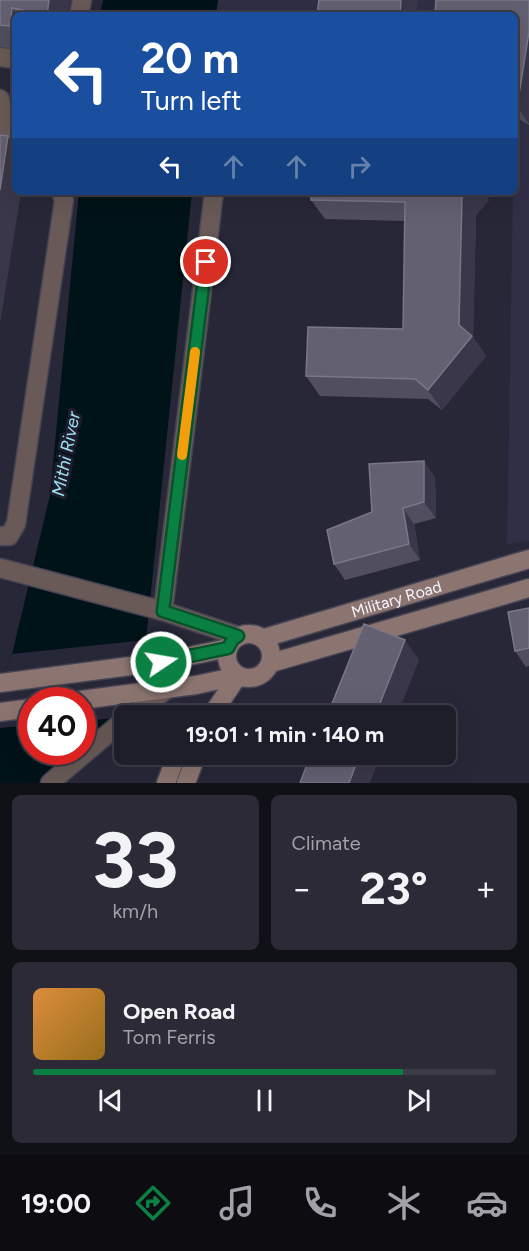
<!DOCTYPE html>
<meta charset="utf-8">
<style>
:root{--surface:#1e1d2a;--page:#2b2a36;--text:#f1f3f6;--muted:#a1a2a8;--line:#3c3b47;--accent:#0b8043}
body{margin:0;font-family:Figtree,sans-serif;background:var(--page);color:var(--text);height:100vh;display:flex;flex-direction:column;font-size:22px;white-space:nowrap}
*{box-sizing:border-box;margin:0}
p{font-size:20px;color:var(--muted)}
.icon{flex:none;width:33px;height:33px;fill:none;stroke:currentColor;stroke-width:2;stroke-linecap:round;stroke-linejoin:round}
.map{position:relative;height:783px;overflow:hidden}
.side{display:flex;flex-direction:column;gap:12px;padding:12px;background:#101017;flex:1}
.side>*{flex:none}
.guide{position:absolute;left:12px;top:12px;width:506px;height:183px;border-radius:9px;box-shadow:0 6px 24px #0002,0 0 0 2px var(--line);background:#1a4fa0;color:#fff;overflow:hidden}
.speed{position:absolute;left:18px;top:687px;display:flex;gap:12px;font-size:30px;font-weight:700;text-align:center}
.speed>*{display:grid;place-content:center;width:78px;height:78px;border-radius:50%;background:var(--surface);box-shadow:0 6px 24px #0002,0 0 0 2px var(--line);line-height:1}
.speed .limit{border:9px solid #d22;background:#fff;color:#111}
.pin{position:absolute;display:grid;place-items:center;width:51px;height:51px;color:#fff;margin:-26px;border:3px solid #fff;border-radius:50%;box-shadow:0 2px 6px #0007}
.me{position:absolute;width:66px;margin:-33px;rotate:78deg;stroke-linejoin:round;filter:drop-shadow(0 0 4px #0008)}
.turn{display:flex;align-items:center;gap:21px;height:126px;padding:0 30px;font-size:27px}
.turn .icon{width:78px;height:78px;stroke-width:2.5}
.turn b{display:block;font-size:42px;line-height:51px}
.lanes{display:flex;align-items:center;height:57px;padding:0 30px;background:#0003;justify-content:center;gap:30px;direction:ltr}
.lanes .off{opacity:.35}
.big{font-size:45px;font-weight:700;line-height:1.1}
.side .card{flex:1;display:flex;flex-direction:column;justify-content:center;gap:9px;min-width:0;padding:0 21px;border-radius:9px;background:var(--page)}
.side .dial{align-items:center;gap:0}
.dial b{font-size:78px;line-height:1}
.song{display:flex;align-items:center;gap:18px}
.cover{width:72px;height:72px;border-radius:9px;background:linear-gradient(135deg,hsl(30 70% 55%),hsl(40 70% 35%))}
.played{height:6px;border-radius:3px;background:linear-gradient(90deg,var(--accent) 80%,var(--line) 80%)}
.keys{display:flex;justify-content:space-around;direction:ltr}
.heat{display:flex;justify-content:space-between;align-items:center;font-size:33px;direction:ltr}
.side .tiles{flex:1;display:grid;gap:12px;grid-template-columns:1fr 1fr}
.card:last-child{grid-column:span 2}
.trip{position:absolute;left:114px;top:705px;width:342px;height:60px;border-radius:9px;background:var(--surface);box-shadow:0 6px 24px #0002,0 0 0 2px var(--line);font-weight:700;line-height:60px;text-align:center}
.tabs{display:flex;height:96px;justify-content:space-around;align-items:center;background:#0c0c11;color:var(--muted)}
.tabs .icon{width:42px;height:42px}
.tabs .active{color:var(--accent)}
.tabs b{font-size:27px;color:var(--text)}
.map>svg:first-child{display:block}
</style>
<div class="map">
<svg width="529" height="783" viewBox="0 0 529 783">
<rect width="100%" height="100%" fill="#282738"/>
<!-- built -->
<polygon fill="#312f46" points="218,0 529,0 529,541 507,544 513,192 514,192 514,15 216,15"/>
<!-- water -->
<g fill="#001318">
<polygon points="103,0 218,0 216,15 100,15"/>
<polygon points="79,192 192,192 146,640 116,718 83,748 82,700 32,700 32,752 78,752 43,783 0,783 0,687 12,654 50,495"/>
</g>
<!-- pier -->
<polygon fill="#282738" points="146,640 116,718 83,721 82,700 32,700 31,725 0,728 0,687 12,654"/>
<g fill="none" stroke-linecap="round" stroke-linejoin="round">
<!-- street casing -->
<g stroke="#454454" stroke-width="21">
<g id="street">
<polyline points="79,15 82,0"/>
<polyline points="0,57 15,59"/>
<polyline points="0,99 10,144"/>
<polyline points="0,536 9,536 16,524 64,200 61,192"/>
<polyline points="0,568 163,611 238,636"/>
<polyline points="163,611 214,192"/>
<polyline points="131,716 167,689"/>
<polyline points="50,783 124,720"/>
</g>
</g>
<!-- secondary casing -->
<g stroke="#454454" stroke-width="21">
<g id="secondary">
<circle cx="249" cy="656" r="22"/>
<path id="s1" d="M264,638L529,559"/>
<polyline points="271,663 529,588"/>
<polyline points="0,683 161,662 228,648"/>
<polyline points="81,700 196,685 238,676"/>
<polyline points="0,712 32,708"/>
<polyline points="211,716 238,676"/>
<polyline points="166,783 177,754"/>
<polyline points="186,783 197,754"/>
</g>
</g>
<!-- street -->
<use href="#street" stroke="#695a57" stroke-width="18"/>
<!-- secondary -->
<use href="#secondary" stroke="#8c7570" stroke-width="18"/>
</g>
<!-- wall -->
<g fill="#514e60">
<polygon points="0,0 68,15 15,15 15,49 0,47"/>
<polygon points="529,0 529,125 514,116 514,15"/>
<polygon points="311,192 483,192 489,200 476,215 473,337 486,356 442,410 428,399 320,396 306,376 403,329 405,221 325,219 311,200"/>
<polygon points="435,477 436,518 414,524 420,560 345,580 334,564 372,512"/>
<polygon points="529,608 529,666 526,667 515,651"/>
</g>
<!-- shaded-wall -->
<g fill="#393749">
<polygon points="49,0 71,0 68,15 47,15"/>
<polygon points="401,0 418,0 416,15 400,15"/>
<polygon points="12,8 17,15 15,15 15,33 10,26"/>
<polygon points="529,32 529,124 517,107"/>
<polygon points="8,136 15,146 15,192 21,192 0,324 0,190"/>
<polygon points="465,192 483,192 489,200 476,215 473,337 486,356 442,410 428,390 459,325 462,195"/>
<polygon points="424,461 435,477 436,518 424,502"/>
<polygon points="403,508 414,524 420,560 409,544"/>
<polygon points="405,640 419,660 397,716 375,716"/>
<polygon points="360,754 381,754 370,783 349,783"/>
</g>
<!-- building -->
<g fill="#636071" stroke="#7a7787" stroke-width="1.5">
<polygon points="0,0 49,0 47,15 12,8 10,26 0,25"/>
<polygon points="319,0 401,0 400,15 317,15"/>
<polygon points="436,0 529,0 529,32 517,107 514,105 514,15 435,15"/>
<polygon points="0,135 8,136 0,190"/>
<polygon points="311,192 465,192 462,195 459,325 472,336 428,390 415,379 306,376 308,327 403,329 405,202 311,200"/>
<polygon points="424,461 424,502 403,508 409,544 334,564 327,530 372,512 369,464"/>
<polygon points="529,608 529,648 515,651 508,612"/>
<polygon points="364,624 405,640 375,716 327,716"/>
<polygon points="311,754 360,754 349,783 300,783"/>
</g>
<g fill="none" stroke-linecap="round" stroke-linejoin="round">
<!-- route casing -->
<g stroke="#07532c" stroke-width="15">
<polyline id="route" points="161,662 228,648 233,639 238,636 163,611 206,262"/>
</g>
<!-- route -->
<use href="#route" stroke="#0b8043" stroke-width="10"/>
<!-- slow -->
<polyline stroke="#f59e0b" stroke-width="10" points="182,455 195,352"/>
</g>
<g text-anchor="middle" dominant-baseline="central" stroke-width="6" stroke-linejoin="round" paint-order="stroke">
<!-- street labels -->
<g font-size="16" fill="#f4f4ff" stroke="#1e1d2d">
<text stroke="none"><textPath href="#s1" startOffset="138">Military Road</textPath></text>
</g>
<!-- water labels -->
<g font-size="18" font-style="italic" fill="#9be1f1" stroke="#1e1d2d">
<text transform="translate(66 454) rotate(-79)">Mithi River</text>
</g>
</g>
</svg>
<div class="speed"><div class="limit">40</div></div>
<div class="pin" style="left:206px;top:262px;background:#d93025"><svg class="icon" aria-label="arrive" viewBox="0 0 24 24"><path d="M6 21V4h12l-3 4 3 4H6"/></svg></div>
<svg class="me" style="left:161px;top:662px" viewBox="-20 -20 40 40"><circle r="17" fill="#0b8043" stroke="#fff" stroke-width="3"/><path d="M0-11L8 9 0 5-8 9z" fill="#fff"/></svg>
<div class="trip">19:01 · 1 min · 140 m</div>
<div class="guide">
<div class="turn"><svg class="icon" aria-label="left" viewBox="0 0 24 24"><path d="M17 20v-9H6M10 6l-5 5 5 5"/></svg><div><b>20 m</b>Turn left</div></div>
<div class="lanes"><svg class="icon" aria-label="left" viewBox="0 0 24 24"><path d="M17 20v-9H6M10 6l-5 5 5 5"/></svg><svg class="icon off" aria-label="ahead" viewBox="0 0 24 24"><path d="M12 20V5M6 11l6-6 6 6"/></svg><svg class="icon off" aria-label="ahead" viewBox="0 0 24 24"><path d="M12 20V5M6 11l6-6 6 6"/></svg><svg class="icon off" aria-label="right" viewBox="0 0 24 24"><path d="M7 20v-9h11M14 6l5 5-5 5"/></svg></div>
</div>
</div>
<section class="side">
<div class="tiles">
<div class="card dial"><b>33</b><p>km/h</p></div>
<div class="card"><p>Climate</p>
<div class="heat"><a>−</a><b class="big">23°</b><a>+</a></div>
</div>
<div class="card">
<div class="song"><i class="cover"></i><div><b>Open Road</b><p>Tom Ferris</p></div></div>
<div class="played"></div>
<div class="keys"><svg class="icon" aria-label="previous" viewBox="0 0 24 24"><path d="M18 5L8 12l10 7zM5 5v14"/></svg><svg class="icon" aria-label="pause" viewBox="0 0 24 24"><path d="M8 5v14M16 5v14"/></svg><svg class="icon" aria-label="next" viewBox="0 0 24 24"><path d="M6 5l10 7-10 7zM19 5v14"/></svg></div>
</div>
</div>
</section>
<nav class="tabs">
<b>19:00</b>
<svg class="icon active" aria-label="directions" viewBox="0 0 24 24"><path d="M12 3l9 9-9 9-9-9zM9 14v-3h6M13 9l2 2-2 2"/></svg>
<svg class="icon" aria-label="music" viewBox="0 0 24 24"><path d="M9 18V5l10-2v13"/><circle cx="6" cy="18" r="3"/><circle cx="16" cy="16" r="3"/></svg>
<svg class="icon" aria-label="phone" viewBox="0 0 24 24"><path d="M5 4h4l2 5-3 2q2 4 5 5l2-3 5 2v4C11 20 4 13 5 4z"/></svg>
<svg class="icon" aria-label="climate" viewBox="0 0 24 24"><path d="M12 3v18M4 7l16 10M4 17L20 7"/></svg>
<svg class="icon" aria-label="car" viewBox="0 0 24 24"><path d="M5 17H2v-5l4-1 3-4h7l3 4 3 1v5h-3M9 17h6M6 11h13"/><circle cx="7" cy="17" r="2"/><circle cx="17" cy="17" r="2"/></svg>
</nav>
